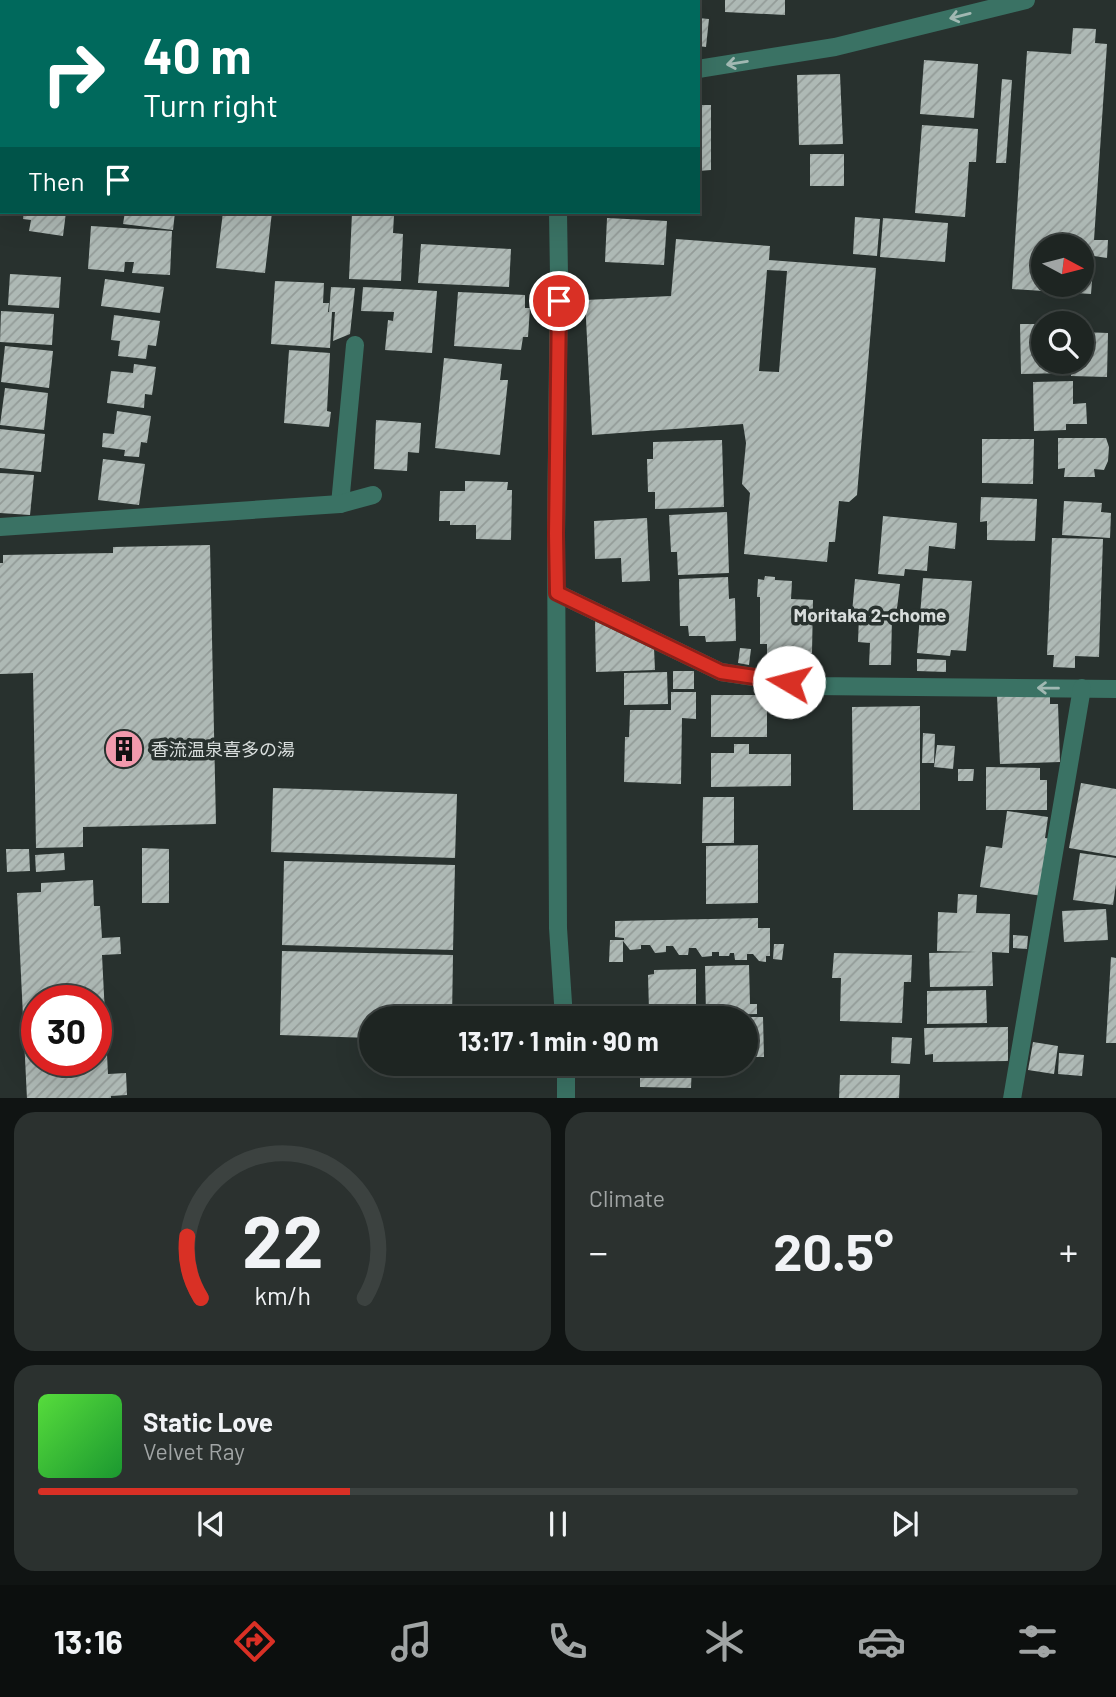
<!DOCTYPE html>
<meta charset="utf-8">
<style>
:root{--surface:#1e2522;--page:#2b312f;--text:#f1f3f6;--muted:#a1a5a5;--line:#3c4240;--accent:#d93025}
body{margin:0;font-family:Barlow,"Noto Sans JP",sans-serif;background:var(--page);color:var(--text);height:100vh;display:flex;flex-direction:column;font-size:26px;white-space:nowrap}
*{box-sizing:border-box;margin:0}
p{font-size:23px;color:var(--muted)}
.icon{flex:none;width:38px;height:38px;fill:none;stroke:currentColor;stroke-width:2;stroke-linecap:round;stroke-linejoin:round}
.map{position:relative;height:1098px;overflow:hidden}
.side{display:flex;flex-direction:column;gap:14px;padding:14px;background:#101413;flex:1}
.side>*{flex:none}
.guide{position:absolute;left:0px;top:0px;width:700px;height:214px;box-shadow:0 7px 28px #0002,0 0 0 2px var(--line);background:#00695c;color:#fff;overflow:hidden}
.needle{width:46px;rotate:97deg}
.tools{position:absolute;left:1031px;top:234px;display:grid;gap:14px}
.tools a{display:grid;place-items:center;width:63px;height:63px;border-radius:50%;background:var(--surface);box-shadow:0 7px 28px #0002,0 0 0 2px var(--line);font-size:35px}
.speed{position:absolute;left:21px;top:985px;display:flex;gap:14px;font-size:35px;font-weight:700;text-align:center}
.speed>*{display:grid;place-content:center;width:91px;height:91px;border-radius:50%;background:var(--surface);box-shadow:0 7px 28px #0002,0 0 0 2px var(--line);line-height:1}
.speed .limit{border:10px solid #d22;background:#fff;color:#111}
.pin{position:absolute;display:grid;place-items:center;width:60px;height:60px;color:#fff;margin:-30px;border:4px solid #fff;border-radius:50%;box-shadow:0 2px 7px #0007}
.me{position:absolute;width:77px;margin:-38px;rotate:278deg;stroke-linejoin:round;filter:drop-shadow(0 0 5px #0008)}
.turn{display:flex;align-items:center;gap:24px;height:147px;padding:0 28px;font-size:32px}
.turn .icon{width:91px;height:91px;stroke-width:2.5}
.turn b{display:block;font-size:49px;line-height:60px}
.then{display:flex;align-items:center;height:66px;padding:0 28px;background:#0003;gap:14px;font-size:26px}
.big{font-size:52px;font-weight:700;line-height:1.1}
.side .widget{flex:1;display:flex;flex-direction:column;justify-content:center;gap:10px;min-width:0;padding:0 24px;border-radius:21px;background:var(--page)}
.side .dial{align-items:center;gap:0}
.dial svg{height:182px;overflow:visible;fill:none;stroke:var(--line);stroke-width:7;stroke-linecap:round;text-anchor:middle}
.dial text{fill:var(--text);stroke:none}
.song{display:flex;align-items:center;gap:21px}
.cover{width:84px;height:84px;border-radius:10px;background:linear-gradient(135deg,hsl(110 70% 55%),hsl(130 70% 35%))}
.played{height:7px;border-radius:4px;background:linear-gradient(90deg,var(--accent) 30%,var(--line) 30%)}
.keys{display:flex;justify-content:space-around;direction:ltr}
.heat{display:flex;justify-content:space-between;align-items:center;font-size:38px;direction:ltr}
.side .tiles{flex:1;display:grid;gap:14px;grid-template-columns:1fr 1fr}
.widget:last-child{grid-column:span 2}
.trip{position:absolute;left:359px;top:1006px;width:399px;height:70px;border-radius:35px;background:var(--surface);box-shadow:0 7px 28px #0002,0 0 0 2px var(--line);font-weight:700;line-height:70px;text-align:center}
.dock{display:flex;height:112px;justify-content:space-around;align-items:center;background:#0c0f0e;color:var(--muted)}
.dock .icon{width:49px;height:49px}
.dock .on{color:var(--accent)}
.dock b{font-size:32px;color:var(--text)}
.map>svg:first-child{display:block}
</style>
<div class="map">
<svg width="1116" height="1099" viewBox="0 0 1116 1099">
<defs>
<pattern id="building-hatch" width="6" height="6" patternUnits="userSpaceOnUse" patternTransform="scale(1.75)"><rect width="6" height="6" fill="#aeb9b5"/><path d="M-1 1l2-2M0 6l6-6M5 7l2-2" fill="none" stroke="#939b98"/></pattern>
</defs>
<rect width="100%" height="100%" fill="#28312e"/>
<!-- building -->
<g fill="url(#building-hatch)" fill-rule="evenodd">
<polygon points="725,0 785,0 785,15 725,12"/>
<polygon points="698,18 709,19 706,47 698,46"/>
<path d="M1073,28L1096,29L1095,43L1107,44L1094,240H1108L1107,258L1094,256L1091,294L1012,289L1027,51L1071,54ZM1043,247H1082V285H1043Z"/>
<polygon points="924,60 978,64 974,118 920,114"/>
<polygon points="840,74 843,144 799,145 797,75"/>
<polygon points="1002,79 1012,80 1006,163 996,163"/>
<polygon points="698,105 711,105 711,170 698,171"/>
<polygon points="922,125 978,129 976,162 969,162 965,217 915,213"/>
<rect x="810" y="154" width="34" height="32"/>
<polygon points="24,212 66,212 63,236 29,231 31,220 23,219"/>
<polygon points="125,212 175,212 173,230 123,224"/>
<polygon points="223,212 272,212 265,273 216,268"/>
<polygon points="615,212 664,212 663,216 615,214"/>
<polygon points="352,213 394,215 393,233 403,234 401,281 349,279"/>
<polygon points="855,217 880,219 877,256 853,254"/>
<polygon points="607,218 667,221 664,265 605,262"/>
<polygon points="883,218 948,223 945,262 880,257"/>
<polygon points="91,226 172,231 170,275 132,273 134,262 125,262 124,272 88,269"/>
<path d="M676,239L770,246L769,260L876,268L857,495L849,502L839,501L835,542H829L827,562L744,554L750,493L742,484L746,443L743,424L592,435L585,300L671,296ZM767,270L787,271L779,372L759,371Z"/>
<polygon points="421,244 511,249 509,287 418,283"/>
<polygon points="10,274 61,277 59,308 8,305"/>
<polygon points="105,279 164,287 160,313 101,306"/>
<polygon points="275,281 324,283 323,303 329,303 328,312 329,312 331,287 355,288 350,334 333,341 335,312 332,312 330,348 271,344"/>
<polygon points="363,287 437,291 432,353 385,350 388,320 393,321 394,312 361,311"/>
<polygon points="458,292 525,295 525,308 530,308 528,337 523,337 521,350 454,346"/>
<polygon points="1,311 54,314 52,345 0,342"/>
<polygon points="114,315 160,321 156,346 148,345 146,359 118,356 120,341 111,340"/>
<polygon points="1020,324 1043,324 1043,362 1068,362 1068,373 1021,374"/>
<polygon points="1082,332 1108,333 1107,377 1071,376 1071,362 1082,362"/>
<polygon points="5,346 53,351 49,388 1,382"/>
<polygon points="289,350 330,353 327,411 331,412 329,427 284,423"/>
<polygon points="444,358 502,364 500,380 508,380 500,455 435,448"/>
<polygon points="134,364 156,367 152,395 145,394 144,408 107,403 111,371 133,373"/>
<polygon points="1073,381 1073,404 1086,403 1087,424 1066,424 1066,430 1034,431 1033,382"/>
<polygon points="5,388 48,393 44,430 0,425"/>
<polygon points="117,411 151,416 147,443 141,442 139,457 124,456 125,450 102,447 103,433 114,434"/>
<polygon points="376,420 421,423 419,453 408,452 407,471 374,469"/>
<polygon points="0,429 45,434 41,472 0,468"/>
<polygon points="1058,438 1106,438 1109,447 1108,461 1104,470 1094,469 1095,477 1064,477 1065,468 1058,469"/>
<polygon points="982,439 1034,439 1033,484 982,483"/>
<polygon points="722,440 724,507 655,509 655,492 648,492 647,459 653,459 653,442"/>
<polygon points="103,459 145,464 139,505 98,500"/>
<polygon points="0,473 34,475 30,515 0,513"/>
<polygon points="465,481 508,482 507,490 512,490 511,540 476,539 476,525 450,525 450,521 439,521 440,491 465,491"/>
<polygon points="981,497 1037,499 1035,541 987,540 987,521 980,522"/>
<polygon points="1064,501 1102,503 1101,512 1111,513 1110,538 1062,535"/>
<polygon points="727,512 729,573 678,575 677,552 671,552 669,515"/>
<polygon points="883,516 957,523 955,549 929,546 927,571 905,569 904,576 878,574"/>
<polygon points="647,518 650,581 622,582 621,558 595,559 594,521"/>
<polygon points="1052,538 1103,539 1099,657 1075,656 1075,668 1053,667 1054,655 1047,655"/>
<polygon points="210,545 216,824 83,827 83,847 36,848 33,673 0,674 0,563 3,563 3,555 113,553 113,547"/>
<polygon points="765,576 775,577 775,580 792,581 791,599 813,600 812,653 807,653 806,667 767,665 767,644 760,644 760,597 757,597 758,579 764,580"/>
<polygon points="728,577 729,599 735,598 736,641 706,642 705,636 689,636 688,626 680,626 679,579"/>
<polygon points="923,578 972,581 966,651 951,650 950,656 917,653"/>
<polygon points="855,579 900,584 896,617 852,613"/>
<polygon points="859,616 892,617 891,665 869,665 870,643 858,642"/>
<polygon points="595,621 654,648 655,670 596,672"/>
<polygon points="740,648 751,649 749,665 738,663"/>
<polygon points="917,659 946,660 946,672 917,671"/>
<rect x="673" y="671" width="21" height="18"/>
<polygon points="667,672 668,704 624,705 624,673"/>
<polygon points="671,692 696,692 696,719 682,718 681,784 624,782 625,737 629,737 630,710 671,710"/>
<polygon points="1050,694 1050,704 1058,704 1060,762 1000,764 997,695"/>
<rect x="711" y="695" width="56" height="42"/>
<polygon points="920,706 920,810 853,810 852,707"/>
<polygon points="923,733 935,734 934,763 922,763"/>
<polygon points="734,744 749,744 749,754 791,754 791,786 711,787 711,753 734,753"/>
<polygon points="937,745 955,746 953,769 934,767"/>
<polygon points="986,767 1040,768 1040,780 1047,780 1047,810 986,810"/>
<polygon points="958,769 974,769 973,781 958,781"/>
<polygon points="1081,783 1116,789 1116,856 1069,848"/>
<polygon points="273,788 457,794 455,858 271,852"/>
<polygon points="703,797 734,797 734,843 702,843"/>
<polygon points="1007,811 1048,817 1045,838 1051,839 1043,896 980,887 986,846 1002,848"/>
<polygon points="758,845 758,903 706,904 706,846"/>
<polygon points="142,848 169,849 169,903 142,903"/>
<polygon points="6,849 29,849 30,871 7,872"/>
<polygon points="64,853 65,870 36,872 35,855"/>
<polygon points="1080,853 1116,858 1116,884 1113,905 1073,900"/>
<polygon points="284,861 455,865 453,950 282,945"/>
<path d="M93,880L94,906H100L102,938L120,937L121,954L102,955L108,1074L126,1073L127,1095L111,1096V1099H27L17,893L41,892V883ZM37,1001H96V1060H37Z"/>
<polygon points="958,894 977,895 976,913 1010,914 1009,953 992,952 993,986 930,987 929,953 977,952 937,951 938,912 957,913"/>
<polygon points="1106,909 1108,940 1064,942 1062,911"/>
<polygon points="758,918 758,928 770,928 770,956 766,956 766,962 759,961 753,954 747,954 747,960 735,960 734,953 730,953 729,956 719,956 719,952 712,952 712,956 702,957 696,948 689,948 688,955 679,955 673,946 666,946 666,952 655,953 650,945 641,945 641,949 630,950 623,941 623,962 609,962 610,940 624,940 624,938 615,937 615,921"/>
<polygon points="1013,935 1028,936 1027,949 1013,948"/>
<polygon points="774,944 784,944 782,960 773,959"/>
<polygon points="282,951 453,955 452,1018 371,1018 371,1038 280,1035"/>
<polygon points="834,953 912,955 911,982 904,982 902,1023 840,1021 841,978 832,978"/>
<polygon points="1111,957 1116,958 1116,1043 1106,1043"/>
<polygon points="749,965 750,1004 757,1004 757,1014 706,1015 705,966"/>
<polygon points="696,969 696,1010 649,1011 648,975 654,974 654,970"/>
<polygon points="986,990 987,1023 927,1024 927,991"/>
<polygon points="702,1015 702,1018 648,1018 648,1016"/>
<polygon points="746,1017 763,1017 764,1057 746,1057"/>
<polygon points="1008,1027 1008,1061 933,1062 933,1054 925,1055 924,1028"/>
<polygon points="892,1037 912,1038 910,1064 891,1063"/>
<polygon points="1033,1042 1058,1046 1054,1074 1028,1070"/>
<polygon points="1059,1053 1084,1055 1082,1076 1058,1074"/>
<polygon points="646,1064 692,1064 691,1088 640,1087 640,1078 646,1078"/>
<polygon points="840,1075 900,1075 899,1099 839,1099"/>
</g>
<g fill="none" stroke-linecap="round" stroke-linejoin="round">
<!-- minor -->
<g stroke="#3a7264" stroke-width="18">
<polyline points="163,2 163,0"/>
<polyline points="555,2 555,0"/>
<polyline points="0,46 2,46"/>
<polyline points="698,69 835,47 1026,0"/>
<polyline points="558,212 559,276 556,534 558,928 564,1018"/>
<polyline points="340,504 355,345"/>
<polyline points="0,527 340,504 373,495"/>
<polyline points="557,593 721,672 812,686 1116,689"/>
<polyline points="566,1064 566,1099"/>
<polyline points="1012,1099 1082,688"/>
</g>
</g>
<!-- one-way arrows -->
<defs><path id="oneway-shaft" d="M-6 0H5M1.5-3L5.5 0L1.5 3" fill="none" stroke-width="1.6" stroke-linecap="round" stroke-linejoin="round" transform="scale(1.75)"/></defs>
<g stroke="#a1b8b2">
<use href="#oneway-shaft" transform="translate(960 16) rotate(166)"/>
<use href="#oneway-shaft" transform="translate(737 63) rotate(171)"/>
<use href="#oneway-shaft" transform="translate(1048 688) rotate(-179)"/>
</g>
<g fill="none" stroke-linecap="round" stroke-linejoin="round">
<!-- route casing -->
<g stroke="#8d1f18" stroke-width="18">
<polyline id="route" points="559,301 556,534 557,593 721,672 789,682"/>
</g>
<!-- route -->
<use href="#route" stroke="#d93025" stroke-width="12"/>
</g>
<!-- icons -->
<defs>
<g id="building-disc" transform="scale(2.0125)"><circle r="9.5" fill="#f29aad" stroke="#28312e"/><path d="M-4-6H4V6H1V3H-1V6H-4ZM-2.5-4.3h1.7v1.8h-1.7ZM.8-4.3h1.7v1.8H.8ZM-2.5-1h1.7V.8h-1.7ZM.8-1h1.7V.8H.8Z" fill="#111"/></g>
</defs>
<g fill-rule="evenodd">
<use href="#building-disc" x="124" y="749"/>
</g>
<g text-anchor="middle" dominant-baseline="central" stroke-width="7" stroke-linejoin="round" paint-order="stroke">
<!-- poi labels -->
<g font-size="18" fill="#d8dddc" stroke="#28312e" text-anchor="start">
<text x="151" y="749">香流温泉喜多の湯</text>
</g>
<!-- neighbourhood labels -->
<g font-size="19" font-weight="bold" fill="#d8dddc" stroke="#28312e">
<text x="870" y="614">Moritaka 2-chome</text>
</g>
</g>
</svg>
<div class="tools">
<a><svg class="needle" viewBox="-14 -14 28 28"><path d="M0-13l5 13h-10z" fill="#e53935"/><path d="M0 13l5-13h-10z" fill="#a1a5a5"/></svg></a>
<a><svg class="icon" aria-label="search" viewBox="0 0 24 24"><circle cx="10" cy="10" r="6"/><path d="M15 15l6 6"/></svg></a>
</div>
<div class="speed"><div class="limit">30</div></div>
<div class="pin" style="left:559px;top:301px;background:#d93025"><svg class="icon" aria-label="arrive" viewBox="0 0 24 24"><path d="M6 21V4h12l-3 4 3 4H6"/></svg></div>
<svg class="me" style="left:789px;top:682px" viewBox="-20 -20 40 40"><circle r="19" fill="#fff"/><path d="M0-13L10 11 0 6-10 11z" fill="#d93025"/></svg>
<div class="trip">13:17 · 1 min · 90 m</div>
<div class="guide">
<div class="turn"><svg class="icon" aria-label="right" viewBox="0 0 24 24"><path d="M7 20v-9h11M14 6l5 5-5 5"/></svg><div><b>40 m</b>Turn right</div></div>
<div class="then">Then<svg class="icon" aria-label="arrive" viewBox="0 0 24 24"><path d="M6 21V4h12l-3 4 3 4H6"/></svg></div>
</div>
</div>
<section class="side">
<div class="tiles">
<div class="widget dial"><svg viewBox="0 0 100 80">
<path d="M14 69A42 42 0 1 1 86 69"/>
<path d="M14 69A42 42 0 0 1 8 42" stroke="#d93025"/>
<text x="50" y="56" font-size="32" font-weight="700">22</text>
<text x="50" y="72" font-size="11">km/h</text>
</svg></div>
<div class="widget"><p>Climate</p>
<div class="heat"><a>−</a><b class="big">20.5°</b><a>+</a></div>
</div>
<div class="widget">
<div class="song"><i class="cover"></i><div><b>Static Love</b><p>Velvet Ray</p></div></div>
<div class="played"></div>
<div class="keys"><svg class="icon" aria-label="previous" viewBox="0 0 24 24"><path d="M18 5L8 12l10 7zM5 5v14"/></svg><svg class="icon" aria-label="pause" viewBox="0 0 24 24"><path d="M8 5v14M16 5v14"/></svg><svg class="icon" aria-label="next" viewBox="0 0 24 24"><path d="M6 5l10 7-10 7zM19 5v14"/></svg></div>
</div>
</div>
</section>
<nav class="dock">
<b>13:16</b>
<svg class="icon on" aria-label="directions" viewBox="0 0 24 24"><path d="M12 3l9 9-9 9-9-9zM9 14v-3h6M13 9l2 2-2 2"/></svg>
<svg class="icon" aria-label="music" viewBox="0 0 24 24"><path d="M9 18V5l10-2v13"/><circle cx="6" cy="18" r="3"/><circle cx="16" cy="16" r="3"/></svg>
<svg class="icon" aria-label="phone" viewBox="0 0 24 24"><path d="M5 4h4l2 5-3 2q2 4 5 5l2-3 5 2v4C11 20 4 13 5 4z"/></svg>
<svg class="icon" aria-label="climate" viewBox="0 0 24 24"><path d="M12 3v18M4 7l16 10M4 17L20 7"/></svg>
<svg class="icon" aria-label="car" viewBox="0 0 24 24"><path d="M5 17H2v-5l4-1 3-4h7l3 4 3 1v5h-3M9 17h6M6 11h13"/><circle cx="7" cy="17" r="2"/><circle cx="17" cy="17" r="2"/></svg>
<svg class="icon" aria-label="filters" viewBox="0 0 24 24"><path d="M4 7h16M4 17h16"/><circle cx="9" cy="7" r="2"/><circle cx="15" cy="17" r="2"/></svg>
</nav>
